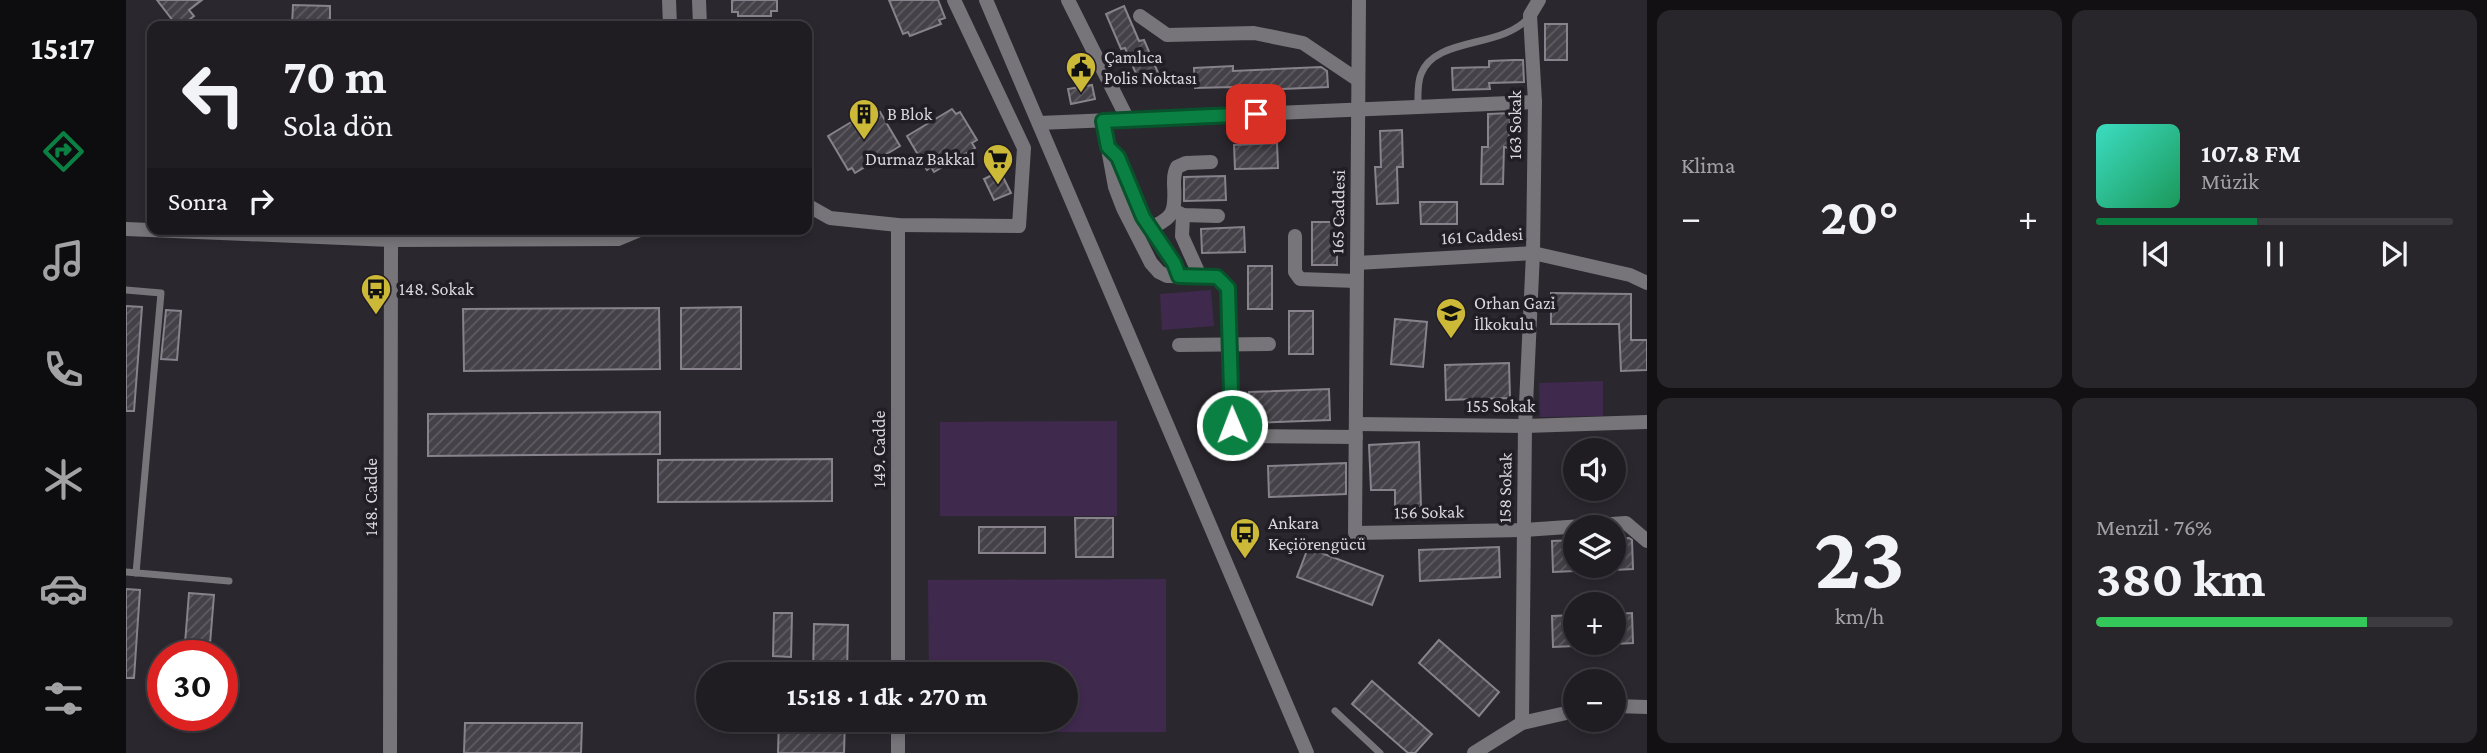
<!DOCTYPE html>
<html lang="tr">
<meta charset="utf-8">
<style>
:root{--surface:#201d22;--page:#28262a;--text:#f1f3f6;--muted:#a2a2a5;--line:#3d3b40;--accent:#0b8043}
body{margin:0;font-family:"Crimson Pro",serif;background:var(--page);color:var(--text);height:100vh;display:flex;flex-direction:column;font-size:26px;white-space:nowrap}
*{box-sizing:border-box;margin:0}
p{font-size:23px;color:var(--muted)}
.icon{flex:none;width:38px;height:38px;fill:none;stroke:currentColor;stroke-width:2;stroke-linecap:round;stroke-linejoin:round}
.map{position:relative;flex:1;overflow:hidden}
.details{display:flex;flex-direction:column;gap:10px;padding:10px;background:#121013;width:840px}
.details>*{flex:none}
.banner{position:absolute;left:21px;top:21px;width:665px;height:214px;border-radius:14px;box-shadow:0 4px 10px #0003,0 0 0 2px var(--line);background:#201d22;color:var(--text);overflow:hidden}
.tools{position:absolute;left:1437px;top:438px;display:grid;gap:14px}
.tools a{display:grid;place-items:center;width:63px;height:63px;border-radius:50%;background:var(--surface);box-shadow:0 4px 10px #0003,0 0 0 2px var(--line);font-size:35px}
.speed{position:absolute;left:21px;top:640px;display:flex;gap:14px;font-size:35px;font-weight:700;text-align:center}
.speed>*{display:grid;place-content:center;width:91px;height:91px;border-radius:50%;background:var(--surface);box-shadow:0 4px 10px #0003,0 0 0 2px var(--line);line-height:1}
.speed .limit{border:10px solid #d22;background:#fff;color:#111}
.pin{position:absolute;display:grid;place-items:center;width:60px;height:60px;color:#fff;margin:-30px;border-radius:14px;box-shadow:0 4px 10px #0006}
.me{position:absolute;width:77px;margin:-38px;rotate:359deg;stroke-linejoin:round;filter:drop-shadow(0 0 5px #0008)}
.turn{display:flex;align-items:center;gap:24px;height:147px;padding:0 21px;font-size:32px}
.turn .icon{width:91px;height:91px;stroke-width:2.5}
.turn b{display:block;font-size:49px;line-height:60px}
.then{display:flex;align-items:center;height:66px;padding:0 21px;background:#0003;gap:14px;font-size:26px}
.big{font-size:52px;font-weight:700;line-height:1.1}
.details .card{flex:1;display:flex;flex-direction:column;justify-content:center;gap:10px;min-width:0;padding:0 24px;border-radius:14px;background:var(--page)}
.details .dial{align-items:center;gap:0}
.dial b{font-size:91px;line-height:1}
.song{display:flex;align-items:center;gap:21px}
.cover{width:84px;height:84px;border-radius:10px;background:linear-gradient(135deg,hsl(170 70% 55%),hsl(150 70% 35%))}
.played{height:7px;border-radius:4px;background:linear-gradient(90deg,var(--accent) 45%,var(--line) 45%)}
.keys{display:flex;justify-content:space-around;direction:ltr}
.heat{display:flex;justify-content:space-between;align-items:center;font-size:38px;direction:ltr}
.charge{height:10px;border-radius:5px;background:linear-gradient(90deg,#34c759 76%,var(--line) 0)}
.details .tiles{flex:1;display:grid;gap:10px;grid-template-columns:repeat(2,1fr)}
.trip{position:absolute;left:570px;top:662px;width:382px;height:70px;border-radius:35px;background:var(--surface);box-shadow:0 4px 10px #0003,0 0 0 2px var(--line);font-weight:700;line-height:70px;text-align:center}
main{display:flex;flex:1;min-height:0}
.menu{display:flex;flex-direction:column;width:126px;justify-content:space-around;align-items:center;background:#0d0c0e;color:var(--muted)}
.menu .icon{width:49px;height:49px}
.menu .on{color:var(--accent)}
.menu b{font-size:32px;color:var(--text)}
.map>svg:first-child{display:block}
</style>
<main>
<nav class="menu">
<b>15:17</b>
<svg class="icon on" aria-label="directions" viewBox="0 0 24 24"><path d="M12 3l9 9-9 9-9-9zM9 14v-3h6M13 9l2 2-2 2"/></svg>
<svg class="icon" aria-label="music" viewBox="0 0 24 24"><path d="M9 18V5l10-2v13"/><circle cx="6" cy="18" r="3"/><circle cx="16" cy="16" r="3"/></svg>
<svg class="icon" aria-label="phone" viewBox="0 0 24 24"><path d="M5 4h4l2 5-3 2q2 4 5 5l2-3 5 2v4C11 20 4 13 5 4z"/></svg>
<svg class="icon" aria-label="climate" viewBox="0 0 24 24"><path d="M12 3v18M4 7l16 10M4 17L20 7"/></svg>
<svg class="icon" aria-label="car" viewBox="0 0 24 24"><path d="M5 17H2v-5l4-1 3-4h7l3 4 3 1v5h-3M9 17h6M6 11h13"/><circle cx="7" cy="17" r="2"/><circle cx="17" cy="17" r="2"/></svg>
<svg class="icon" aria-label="filters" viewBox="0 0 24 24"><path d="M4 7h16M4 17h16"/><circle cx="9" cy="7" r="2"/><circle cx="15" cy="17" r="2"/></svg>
</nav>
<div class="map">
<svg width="1521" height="753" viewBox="0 0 1521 753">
<defs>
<pattern id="building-hatch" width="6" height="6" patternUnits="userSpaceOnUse" patternTransform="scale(1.75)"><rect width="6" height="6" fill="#454148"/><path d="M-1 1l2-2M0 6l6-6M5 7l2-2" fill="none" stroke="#5f5c62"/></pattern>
</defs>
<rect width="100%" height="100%" fill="#2b272e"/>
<!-- garden -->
<g fill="#3f2a4e">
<polygon points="1085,290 1088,326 1036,330 1034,294"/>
<polygon points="1477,381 1477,416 1414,417 1413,383"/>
<polygon points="991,421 991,516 814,516 814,422"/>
<polygon points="1040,579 1040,732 803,732 803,719 940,719 940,674 803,674 802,580"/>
</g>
<!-- building -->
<g fill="url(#building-hatch)" stroke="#87828b" stroke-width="2">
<polygon points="31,0 76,0 63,10 68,16 55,26 51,26"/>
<polygon points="606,0 651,0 651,11 645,11 645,16 612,16 612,12 606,12"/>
<polygon points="763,0 812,0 819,18 813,20 815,24 784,36 782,32 777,34"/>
<polygon points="167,5 204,6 204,26 166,26"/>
<polygon points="998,6 1013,41 1018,40 1033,75 1014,83 999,48 995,49 980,14"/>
<rect x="1419" y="24" width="22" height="36"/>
<polygon points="1388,60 1397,60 1398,82 1363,83 1364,89 1327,90 1326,68 1363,67 1363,61"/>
<polygon points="1107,66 1107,71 1195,67 1201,71 1202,87 1108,91 1107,87 1069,88 1068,68"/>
<polygon points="966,85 969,99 945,104 942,89"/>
<polygon points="747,109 750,114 754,112 774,146 729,173 726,168 722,170 702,136"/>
<polygon points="826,109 830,114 834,112 851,140 846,143 849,148 808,172 805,167 801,170 781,136"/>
<polygon points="1384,113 1383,148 1378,147 1377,184 1355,184 1356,147 1362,147 1362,114"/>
<polygon points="1276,130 1277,167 1271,167 1272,203 1251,204 1249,167 1255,167 1254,131"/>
<polygon points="1151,143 1152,168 1109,169 1108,145"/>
<polygon points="874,171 885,193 868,200 858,179"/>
<polygon points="1099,176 1100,200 1058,201 1058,177"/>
<polygon points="1294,202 1331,202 1331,224 1295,224"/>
<rect x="1186" y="222" width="25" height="43"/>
<polygon points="1118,227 1119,252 1076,253 1075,229"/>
<rect x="1122" y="266" width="24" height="43"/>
<polygon points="1425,293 1505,294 1505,340 1521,340 1521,370 1495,371 1493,324 1425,324"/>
<polygon points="0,306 16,307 8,411 0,411"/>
<polygon points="615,307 615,369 555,369 555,308"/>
<polygon points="533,308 534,369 338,371 337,309"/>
<polygon points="40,310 55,311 51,360 35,359"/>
<rect x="1163" y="311" width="24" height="43"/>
<polygon points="1269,319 1301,322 1297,367 1265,364"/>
<polygon points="1383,363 1384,398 1320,400 1319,365"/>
<polygon points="1203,389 1204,420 1124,423 1123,392"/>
<polygon points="534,412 534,454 302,456 302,414"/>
<polygon points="1293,442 1295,507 1269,508 1269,490 1245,490 1243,445"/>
<polygon points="706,459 706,501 532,502 532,460"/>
<polygon points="1220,463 1220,494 1143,497 1142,466"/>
<polygon points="949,518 987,518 987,557 950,557"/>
<rect x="853" y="527" width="66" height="26"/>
<polygon points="1503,538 1506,540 1507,569 1488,570 1488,539"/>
<polygon points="1449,540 1449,571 1427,572 1426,541"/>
<polygon points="1373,547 1374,577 1294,581 1293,550"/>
<polygon points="1182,548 1257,576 1246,605 1171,577"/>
<polygon points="0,589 14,590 8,678 0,678"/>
<polygon points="63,593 88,595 83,656 58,656"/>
<polygon points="648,613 666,613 665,657 647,656"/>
<polygon points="1506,613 1507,643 1488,644 1488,614"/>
<polygon points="1449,615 1449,646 1427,647 1426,616"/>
<polygon points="688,624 722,625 721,674 687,674"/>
<polygon points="1313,640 1373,692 1353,716 1293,663"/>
<polygon points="1246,681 1306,734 1289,753 1282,753 1226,704"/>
<polygon points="653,719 719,719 718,753 652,753"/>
<polygon points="339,723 456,723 455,753 338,753"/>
</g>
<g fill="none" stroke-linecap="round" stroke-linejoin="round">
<!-- lane -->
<g stroke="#777579" stroke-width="7">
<path d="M1292,107C1292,96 1291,84 1295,74C1309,36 1377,49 1403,17"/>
<polyline points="0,290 35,293 10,573"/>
<polyline points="0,572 103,581"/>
<polyline points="1209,711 1254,753"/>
</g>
<!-- street -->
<g stroke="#777579" stroke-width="14">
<polyline points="543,0 544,26"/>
<polyline points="573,0 574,26"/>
<polyline points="860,0 1181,753"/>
<polyline points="942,0 1002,120"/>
<polyline points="1233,0 1229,533 1398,530 1500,523 1521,541"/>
<polyline points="1014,16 1041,35 1128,33 1177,43 1232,80"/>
<polyline points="977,121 989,187 997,208 1025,263 1033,272 1041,276 1091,277 1102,288 1106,425 1110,433 1120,436 1230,437"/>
<polyline points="913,123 1409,102"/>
<polyline points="983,148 992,157 1017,217 1051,269 1053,276"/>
<polyline points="681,205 704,218 772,225 893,226 898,148 828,0"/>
<polyline points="1049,211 1057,215 1092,216"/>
<polyline points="1057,215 1056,236 1074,276"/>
<polyline points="0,229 265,240 492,239 516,229"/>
<path d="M1017,231C1046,218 1050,217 1048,184C1048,177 1048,173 1051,167L1060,163L1085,162"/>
<polyline points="1169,236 1169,272 1174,279 1230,281"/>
<polyline points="1231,263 1407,253 1504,275 1521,283"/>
<polyline points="1053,345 1143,344"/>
<polyline points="1230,424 1399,426 1521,422"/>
<polyline points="772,674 772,225"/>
<polyline points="1488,706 1521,707"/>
<polyline points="1396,723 1399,426 1407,253 1409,102 1404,15 1413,0"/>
<polyline points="264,753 265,240"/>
<polyline points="772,753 772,719"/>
<polyline points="1348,753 1396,723 1449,711"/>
</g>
</g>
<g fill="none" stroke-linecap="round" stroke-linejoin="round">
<!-- route casing -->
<g stroke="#07532c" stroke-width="18">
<polyline id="route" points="1106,425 1102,288 1091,277 1053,276 1048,263 1017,217 992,157 982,147 977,121 1130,114"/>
</g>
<!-- route -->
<use href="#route" stroke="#0b8043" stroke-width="12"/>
</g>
<!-- icons -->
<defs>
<g id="civic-pin" transform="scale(1.575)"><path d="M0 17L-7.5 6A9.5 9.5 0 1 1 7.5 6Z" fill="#cdb938" stroke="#221e25"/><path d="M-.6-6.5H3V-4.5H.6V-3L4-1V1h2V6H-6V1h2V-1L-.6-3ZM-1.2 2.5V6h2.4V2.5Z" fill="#111"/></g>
<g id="building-pin" transform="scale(1.575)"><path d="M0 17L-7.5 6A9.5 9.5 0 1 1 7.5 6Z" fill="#cdb938" stroke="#221e25"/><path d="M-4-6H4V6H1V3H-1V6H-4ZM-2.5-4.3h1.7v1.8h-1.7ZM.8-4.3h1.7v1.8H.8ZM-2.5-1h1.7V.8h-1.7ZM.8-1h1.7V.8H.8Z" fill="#111"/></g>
<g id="supermarket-pin" transform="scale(1.575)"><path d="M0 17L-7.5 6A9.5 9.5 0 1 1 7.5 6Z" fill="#cdb938" stroke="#221e25"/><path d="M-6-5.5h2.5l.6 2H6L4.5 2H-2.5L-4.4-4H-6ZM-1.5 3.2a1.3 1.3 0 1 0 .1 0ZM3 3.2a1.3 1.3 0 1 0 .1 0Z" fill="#111"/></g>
<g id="bus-pin" transform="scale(1.575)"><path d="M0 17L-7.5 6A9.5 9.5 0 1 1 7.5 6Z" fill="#cdb938" stroke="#221e25"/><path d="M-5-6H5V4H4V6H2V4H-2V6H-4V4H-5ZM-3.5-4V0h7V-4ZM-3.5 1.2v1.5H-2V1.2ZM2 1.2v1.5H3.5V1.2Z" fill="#111"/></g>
<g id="school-pin" transform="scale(1.575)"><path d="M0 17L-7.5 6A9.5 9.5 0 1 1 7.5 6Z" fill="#cdb938" stroke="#221e25"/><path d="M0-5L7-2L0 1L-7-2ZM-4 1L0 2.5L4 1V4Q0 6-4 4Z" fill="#111"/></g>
</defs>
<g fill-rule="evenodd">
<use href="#civic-pin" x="955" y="67"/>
<use href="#building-pin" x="738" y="114"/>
<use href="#supermarket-pin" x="872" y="159"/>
<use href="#bus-pin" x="250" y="289"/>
<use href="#school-pin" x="1325" y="313"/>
<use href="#bus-pin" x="1119" y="533"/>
</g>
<g text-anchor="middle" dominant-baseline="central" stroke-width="7" stroke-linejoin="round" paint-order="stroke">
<!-- poi labels -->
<g font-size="18" fill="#dad7dc" stroke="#221e25" text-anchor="start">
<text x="978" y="57">Çamlıca<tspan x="978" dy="21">Polis Noktası</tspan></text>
<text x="761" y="114">B Blok</text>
<text x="849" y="159" text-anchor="end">Durmaz Bakkal</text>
<text x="273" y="289">148. Sokak</text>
<text x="1348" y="303">Orhan Gazi<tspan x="1348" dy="21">İlkokulu</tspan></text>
<text x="1142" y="523">Ankara<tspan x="1142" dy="21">Keçiörengücü</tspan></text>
</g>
<!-- street labels -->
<g font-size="18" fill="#dad7dc" stroke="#221e25">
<text transform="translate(1389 125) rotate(-90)">163 Sokak</text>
<text transform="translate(1212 212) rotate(-89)">165 Caddesi</text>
<text transform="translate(1356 236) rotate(-3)">161 Caddesi</text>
<text x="1375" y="406">155 Sokak</text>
<text transform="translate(753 449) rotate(-90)">149. Cadde</text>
<text transform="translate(1379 488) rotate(-89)">158 Sokak</text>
<text transform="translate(245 497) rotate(-90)">148. Cadde</text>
<text transform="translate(1303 512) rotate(-1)">156 Sokak</text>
</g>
</g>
</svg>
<div class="tools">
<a><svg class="icon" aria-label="sound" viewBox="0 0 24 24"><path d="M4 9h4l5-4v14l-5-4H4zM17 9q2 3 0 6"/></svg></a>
<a><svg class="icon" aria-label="layers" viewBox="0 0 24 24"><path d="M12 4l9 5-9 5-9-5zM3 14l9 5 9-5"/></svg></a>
<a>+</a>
<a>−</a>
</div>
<div class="speed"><div class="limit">30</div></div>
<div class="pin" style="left:1130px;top:114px;background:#d93025"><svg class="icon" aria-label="arrive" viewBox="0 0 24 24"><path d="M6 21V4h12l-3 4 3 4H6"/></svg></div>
<svg class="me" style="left:1106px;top:425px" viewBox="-20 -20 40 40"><circle r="17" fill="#0b8043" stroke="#fff" stroke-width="3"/><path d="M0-11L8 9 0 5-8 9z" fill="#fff"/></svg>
<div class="trip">15:18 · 1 dk · 270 m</div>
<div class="banner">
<div class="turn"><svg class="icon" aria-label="left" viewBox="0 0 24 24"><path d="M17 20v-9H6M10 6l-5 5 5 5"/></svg><div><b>70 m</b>Sola dön</div></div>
<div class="then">Sonra<svg class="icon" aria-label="right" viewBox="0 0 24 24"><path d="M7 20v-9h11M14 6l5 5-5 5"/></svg></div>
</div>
</div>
<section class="details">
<div class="tiles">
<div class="card"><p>Klima</p>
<div class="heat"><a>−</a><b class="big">20°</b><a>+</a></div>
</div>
<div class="card">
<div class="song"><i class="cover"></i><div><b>107.8 FM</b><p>Müzik</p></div></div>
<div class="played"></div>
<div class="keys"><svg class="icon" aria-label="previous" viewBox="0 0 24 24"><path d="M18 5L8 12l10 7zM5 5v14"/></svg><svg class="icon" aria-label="pause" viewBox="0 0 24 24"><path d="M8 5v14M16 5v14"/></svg><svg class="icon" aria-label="next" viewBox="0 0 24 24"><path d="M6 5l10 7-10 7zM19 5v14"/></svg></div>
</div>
<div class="card dial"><b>23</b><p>km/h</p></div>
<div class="card"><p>Menzil · 76%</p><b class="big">380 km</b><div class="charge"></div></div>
</div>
</section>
</main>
